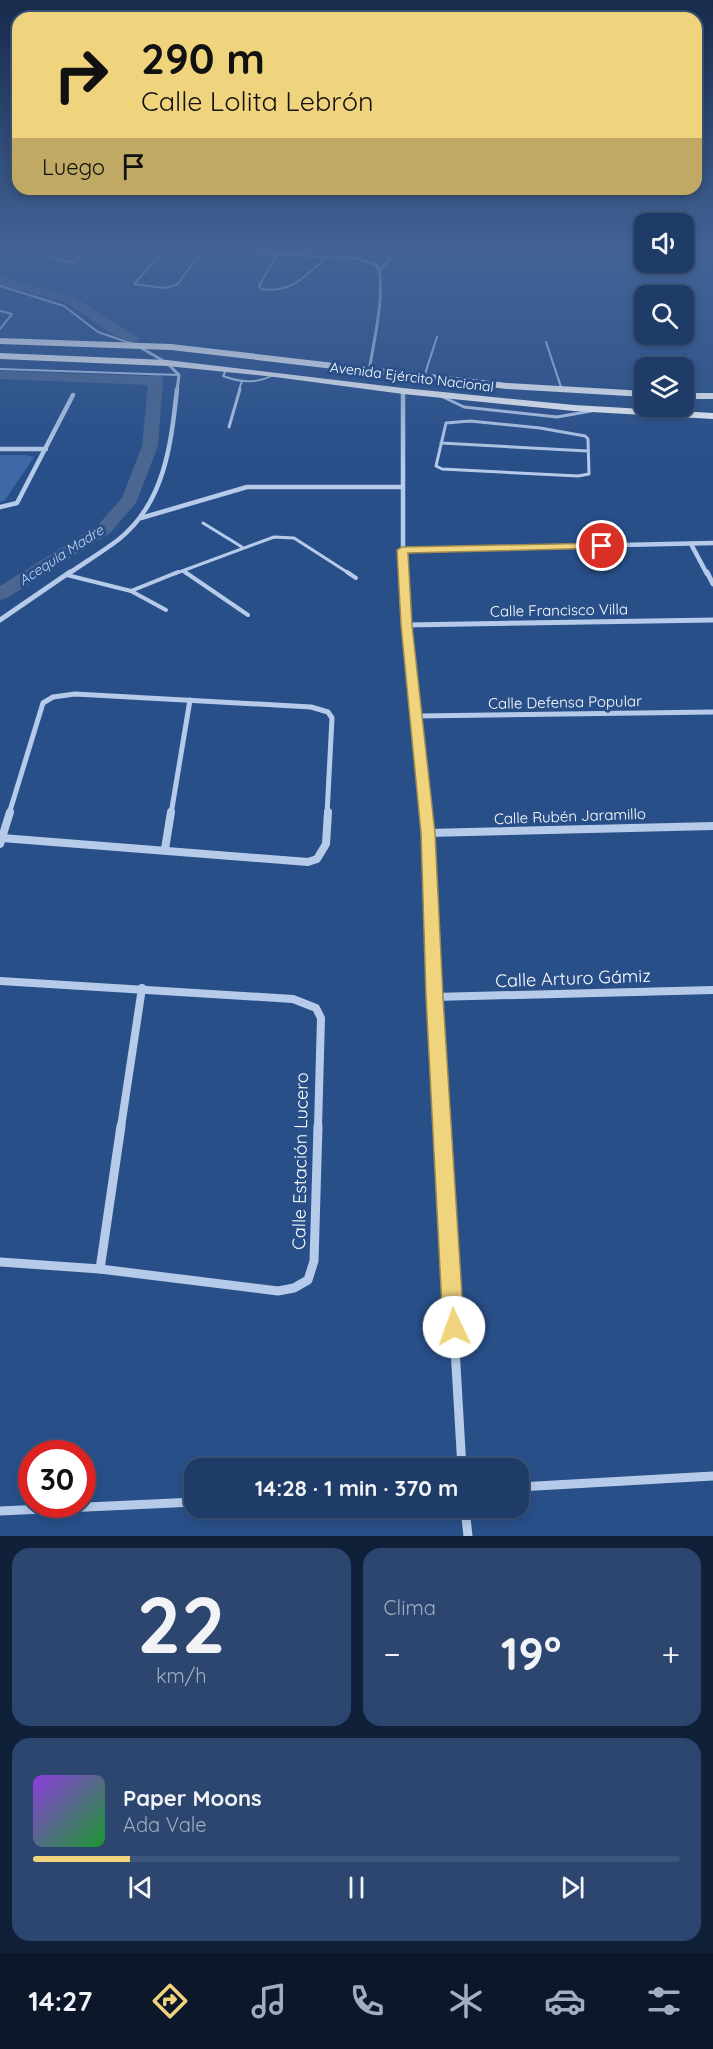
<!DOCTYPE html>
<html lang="es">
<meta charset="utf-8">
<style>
:root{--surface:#1f3b67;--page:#2c4670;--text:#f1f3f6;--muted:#a1adc0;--line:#3c557b;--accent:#f0d47d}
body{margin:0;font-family:Quicksand,sans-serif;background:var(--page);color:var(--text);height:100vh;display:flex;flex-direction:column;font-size:22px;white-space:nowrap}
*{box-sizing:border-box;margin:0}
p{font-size:20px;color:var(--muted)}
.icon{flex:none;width:33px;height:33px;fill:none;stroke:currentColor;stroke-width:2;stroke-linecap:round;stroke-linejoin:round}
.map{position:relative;height:1536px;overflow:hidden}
.drawer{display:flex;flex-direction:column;gap:12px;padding:12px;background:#112039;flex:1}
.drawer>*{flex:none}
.top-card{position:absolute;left:12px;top:12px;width:690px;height:183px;border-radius:18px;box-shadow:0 3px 9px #0003,0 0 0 2px var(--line);background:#f0d47d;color:#111;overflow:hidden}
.buttons{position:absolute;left:634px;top:213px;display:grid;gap:12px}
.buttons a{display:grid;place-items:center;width:60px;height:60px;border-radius:12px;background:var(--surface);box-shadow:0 3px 9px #0003,0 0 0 2px var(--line);font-size:30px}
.speed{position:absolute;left:18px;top:1440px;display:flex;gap:12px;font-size:30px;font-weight:700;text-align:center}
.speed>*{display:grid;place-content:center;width:78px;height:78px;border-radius:50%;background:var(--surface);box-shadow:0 3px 9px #0003,0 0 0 2px var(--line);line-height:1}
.speed .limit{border:9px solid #d22;background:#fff;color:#111}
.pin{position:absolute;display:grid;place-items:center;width:51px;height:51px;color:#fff;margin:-26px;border:3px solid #fff;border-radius:50%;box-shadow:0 2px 6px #0007}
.me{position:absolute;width:66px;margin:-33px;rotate:357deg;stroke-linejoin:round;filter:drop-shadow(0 0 4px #0008)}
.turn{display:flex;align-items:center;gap:21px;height:126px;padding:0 30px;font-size:27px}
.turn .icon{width:78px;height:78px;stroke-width:2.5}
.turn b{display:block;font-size:42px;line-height:51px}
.then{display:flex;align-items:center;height:57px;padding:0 30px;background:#0003;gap:12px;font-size:22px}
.big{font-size:45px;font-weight:800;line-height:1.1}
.drawer .tile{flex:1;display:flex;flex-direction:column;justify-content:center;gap:9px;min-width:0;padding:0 21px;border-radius:18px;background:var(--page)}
.drawer .dial{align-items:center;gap:0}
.dial b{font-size:78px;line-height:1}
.song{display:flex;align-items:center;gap:18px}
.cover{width:72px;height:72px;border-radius:9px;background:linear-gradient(135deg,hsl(270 70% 55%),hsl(130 70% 35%))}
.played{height:6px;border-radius:3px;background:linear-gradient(90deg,var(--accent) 15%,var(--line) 15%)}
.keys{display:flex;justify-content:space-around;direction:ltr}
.heat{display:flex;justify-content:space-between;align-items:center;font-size:33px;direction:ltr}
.drawer .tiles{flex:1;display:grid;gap:12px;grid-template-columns:1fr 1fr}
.tile:last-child{grid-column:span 2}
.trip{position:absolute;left:184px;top:1458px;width:345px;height:60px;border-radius:18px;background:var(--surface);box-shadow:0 3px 9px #0003,0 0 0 2px var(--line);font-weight:800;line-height:60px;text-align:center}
.menu{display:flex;height:96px;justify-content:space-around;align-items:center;background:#0c1829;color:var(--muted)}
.menu .icon{width:42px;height:42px}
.menu .active{color:var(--accent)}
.menu b{font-size:27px;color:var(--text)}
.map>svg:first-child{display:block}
</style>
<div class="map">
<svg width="713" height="1536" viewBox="0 0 713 1536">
<rect width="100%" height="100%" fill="#294f89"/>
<!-- green -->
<polygon fill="#3e68a6" points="0,455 26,455 34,457 5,500 0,502"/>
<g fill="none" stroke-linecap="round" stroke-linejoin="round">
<!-- canal -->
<g fill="#4b6690" fill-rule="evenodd">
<polygon points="0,277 74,297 141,339 134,343 114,335 65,302 0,285"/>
<polygon points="0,371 149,376 156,373 161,374 163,381 158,446 136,503 110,533 7,598 0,600 0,586 98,525 122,498 142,446 148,385 0,379"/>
</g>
<!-- service-far2 -->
<g stroke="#b6cbe9" stroke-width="2">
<polyline points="23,249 66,262 74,261 90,249"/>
<polyline points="165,249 134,284 164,288 177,285 203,250"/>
<path d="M278,253L259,286L261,289C291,294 307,275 328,256"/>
<polyline points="0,286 64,306 98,332 133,344"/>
<polyline points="0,311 12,314 0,329"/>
<polyline points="546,342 562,390"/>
<polyline points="0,369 179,375"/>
<path d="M227,369L223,376C241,383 258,384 275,374"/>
<polyline points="424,377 437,337"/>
<polyline points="239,390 242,381"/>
</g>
<!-- service-far1 -->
<g stroke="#b6cbe9" stroke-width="3">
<polyline points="441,396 464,407 557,417 591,411"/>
<polygon points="470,421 540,428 585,436 588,439 589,474 578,476 442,469 436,466 446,423"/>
<polyline points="229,427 240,389"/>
<polyline points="441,443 588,451"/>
<polyline points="203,523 242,547"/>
<polyline points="183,571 187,574"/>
<polyline points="174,574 274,537 294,538 350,574"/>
</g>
<!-- service -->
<g stroke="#b6cbe9" stroke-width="4">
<polyline points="185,572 248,615"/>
<polyline points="347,572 356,578"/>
<polyline points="67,575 131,591 178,572"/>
<polyline points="131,591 166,610"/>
</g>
<!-- minor-far4 -->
<g stroke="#b6cbe9" stroke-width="3">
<path d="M169,249L355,258L377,265C387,286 373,346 369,371"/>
<polyline points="380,270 399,249"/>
<polyline points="138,346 167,363 179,375 177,390"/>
</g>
<!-- minor-far3 -->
<g stroke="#b6cbe9" stroke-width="4.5">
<polyline points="403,391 403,574"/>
<polyline points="0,449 46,449"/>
<polyline points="0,507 17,503 73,395"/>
<polyline points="141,518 247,487 402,487"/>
<polyline points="691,544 707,574"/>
<polyline points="402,550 713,543"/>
<path d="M68,574C84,563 102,552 118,540C165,503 171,444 177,389"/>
</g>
<!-- minor-far2 -->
<g stroke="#b6cbe9" stroke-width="5">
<polyline points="403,572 406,625 426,814"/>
<polyline points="707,572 713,584"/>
<polyline points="0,620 70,572"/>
<polyline points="406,625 713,620"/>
<polyline points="417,716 713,712"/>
<polyline points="9,814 43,703 53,697 75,694 311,707 328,712 332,718 327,814"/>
<polyline points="171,814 190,700"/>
</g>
<!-- minor-far1 -->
<g stroke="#b6cbe9" stroke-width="8">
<polyline points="426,812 442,1127"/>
<polyline points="428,833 713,826"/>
<polyline points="2,838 308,862 317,859 326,844 328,812"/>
<polyline points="0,844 10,812"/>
<polyline points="165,849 171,812"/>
<polyline points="0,981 293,999 316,1008 321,1018 318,1127"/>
<polyline points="434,997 713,990"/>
<polyline points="121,1127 142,988"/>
</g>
<!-- minor -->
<g stroke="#b6cbe9" stroke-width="9">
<polyline points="442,1126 462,1468"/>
<polyline points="0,1262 100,1269 278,1291 294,1288 308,1280 314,1261 318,1126"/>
<polyline points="100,1269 121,1126"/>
<polyline points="519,1487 713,1476"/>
<polyline points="465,1508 468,1536"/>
<polyline points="0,1511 195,1502"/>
</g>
<!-- primary -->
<g fill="#f9fbfe" fill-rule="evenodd">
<polygon points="0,338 171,344 507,383 645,391 645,397 507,389 171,350 0,344"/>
<polygon points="0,353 167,360 403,388 574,405 713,413 713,419 574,411 403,394 275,377 167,366 0,359"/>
<rect x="684" y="393" width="29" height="6"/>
</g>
</g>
<!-- sky -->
<linearGradient id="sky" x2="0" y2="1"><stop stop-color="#172b4b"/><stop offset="0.54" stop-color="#436397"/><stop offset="1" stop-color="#436397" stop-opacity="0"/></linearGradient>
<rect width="713" height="464" fill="url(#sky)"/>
<!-- route -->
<polygon fill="#f0d47d" stroke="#9c8a51" stroke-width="1.5" points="602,543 608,546 606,548 408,553 412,625 435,833 443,997 464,1327 461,1335 454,1338 446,1335 443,1327 426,997 421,833 401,625 397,550 402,547"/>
<g text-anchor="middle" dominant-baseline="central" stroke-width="6" stroke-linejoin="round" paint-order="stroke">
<!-- far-street labels -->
<g font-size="14" fill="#fff" stroke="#294f89">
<text transform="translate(412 377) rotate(7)">Avenida Ejército Nacional</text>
</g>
<!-- far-water labels -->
<g font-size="14" font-style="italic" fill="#c2d5f0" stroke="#294f89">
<text transform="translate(61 555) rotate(-33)">Acequia Madre</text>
</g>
<!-- street labels -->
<g font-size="15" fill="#fff" stroke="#294f89">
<text transform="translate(559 610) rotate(-1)">Calle Francisco Villa</text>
<text transform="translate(565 702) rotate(-1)">Calle Defensa Popular</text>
<text transform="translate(570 816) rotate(-2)">Calle Rubén Jaramillo</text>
</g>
<!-- near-street labels -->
<g font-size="18" fill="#fff" stroke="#294f89">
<text transform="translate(573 978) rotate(-2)">Calle Arturo Gámiz</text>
<text transform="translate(300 1161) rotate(-89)">Calle Estación Lucero</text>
</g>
</g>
</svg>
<div class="buttons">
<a><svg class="icon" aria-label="sound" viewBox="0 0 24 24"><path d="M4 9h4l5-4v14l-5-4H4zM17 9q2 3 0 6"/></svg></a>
<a><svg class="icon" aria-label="search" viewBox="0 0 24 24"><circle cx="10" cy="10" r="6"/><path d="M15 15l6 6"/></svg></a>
<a><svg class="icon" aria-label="layers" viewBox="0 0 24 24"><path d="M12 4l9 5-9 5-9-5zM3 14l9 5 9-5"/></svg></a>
</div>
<div class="speed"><div class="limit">30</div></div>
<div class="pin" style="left:602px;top:546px;background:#d93025"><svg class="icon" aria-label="arrive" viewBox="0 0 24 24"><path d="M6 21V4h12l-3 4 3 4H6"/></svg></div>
<svg class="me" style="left:454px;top:1327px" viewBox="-20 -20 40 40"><circle r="19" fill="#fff"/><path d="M0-13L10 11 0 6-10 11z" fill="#f0d47d"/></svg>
<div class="trip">14:28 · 1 min · 370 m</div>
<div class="top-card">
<div class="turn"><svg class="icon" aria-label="right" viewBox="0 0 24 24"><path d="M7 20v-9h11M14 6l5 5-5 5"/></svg><div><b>290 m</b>Calle Lolita Lebrón</div></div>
<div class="then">Luego<svg class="icon" aria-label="arrive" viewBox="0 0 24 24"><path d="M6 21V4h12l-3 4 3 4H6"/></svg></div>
</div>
</div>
<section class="drawer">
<div class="tiles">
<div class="tile dial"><b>22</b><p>km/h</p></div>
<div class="tile"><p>Clima</p>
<div class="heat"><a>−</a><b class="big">19°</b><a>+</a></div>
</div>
<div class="tile">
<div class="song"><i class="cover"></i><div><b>Paper Moons</b><p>Ada Vale</p></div></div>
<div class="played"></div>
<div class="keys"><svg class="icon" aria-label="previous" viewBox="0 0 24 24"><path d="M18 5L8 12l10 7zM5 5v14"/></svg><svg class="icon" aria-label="pause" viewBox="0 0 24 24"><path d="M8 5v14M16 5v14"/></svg><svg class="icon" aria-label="next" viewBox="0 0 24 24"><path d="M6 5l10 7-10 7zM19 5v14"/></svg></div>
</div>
</div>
</section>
<nav class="menu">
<b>14:27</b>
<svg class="icon active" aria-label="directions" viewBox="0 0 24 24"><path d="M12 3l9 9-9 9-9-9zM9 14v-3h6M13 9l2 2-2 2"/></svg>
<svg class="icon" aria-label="music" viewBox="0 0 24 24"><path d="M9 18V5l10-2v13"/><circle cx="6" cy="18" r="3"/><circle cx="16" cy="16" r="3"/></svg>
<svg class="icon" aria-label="phone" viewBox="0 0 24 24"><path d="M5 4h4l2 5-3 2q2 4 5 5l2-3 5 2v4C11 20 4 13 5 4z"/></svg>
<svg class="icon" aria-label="climate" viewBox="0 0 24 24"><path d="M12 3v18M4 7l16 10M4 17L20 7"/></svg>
<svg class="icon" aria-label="car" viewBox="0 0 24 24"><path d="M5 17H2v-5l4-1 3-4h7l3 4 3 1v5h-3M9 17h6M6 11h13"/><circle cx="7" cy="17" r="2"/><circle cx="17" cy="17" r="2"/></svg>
<svg class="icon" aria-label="filters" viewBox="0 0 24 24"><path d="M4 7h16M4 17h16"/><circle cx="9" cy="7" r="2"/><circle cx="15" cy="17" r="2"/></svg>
</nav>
